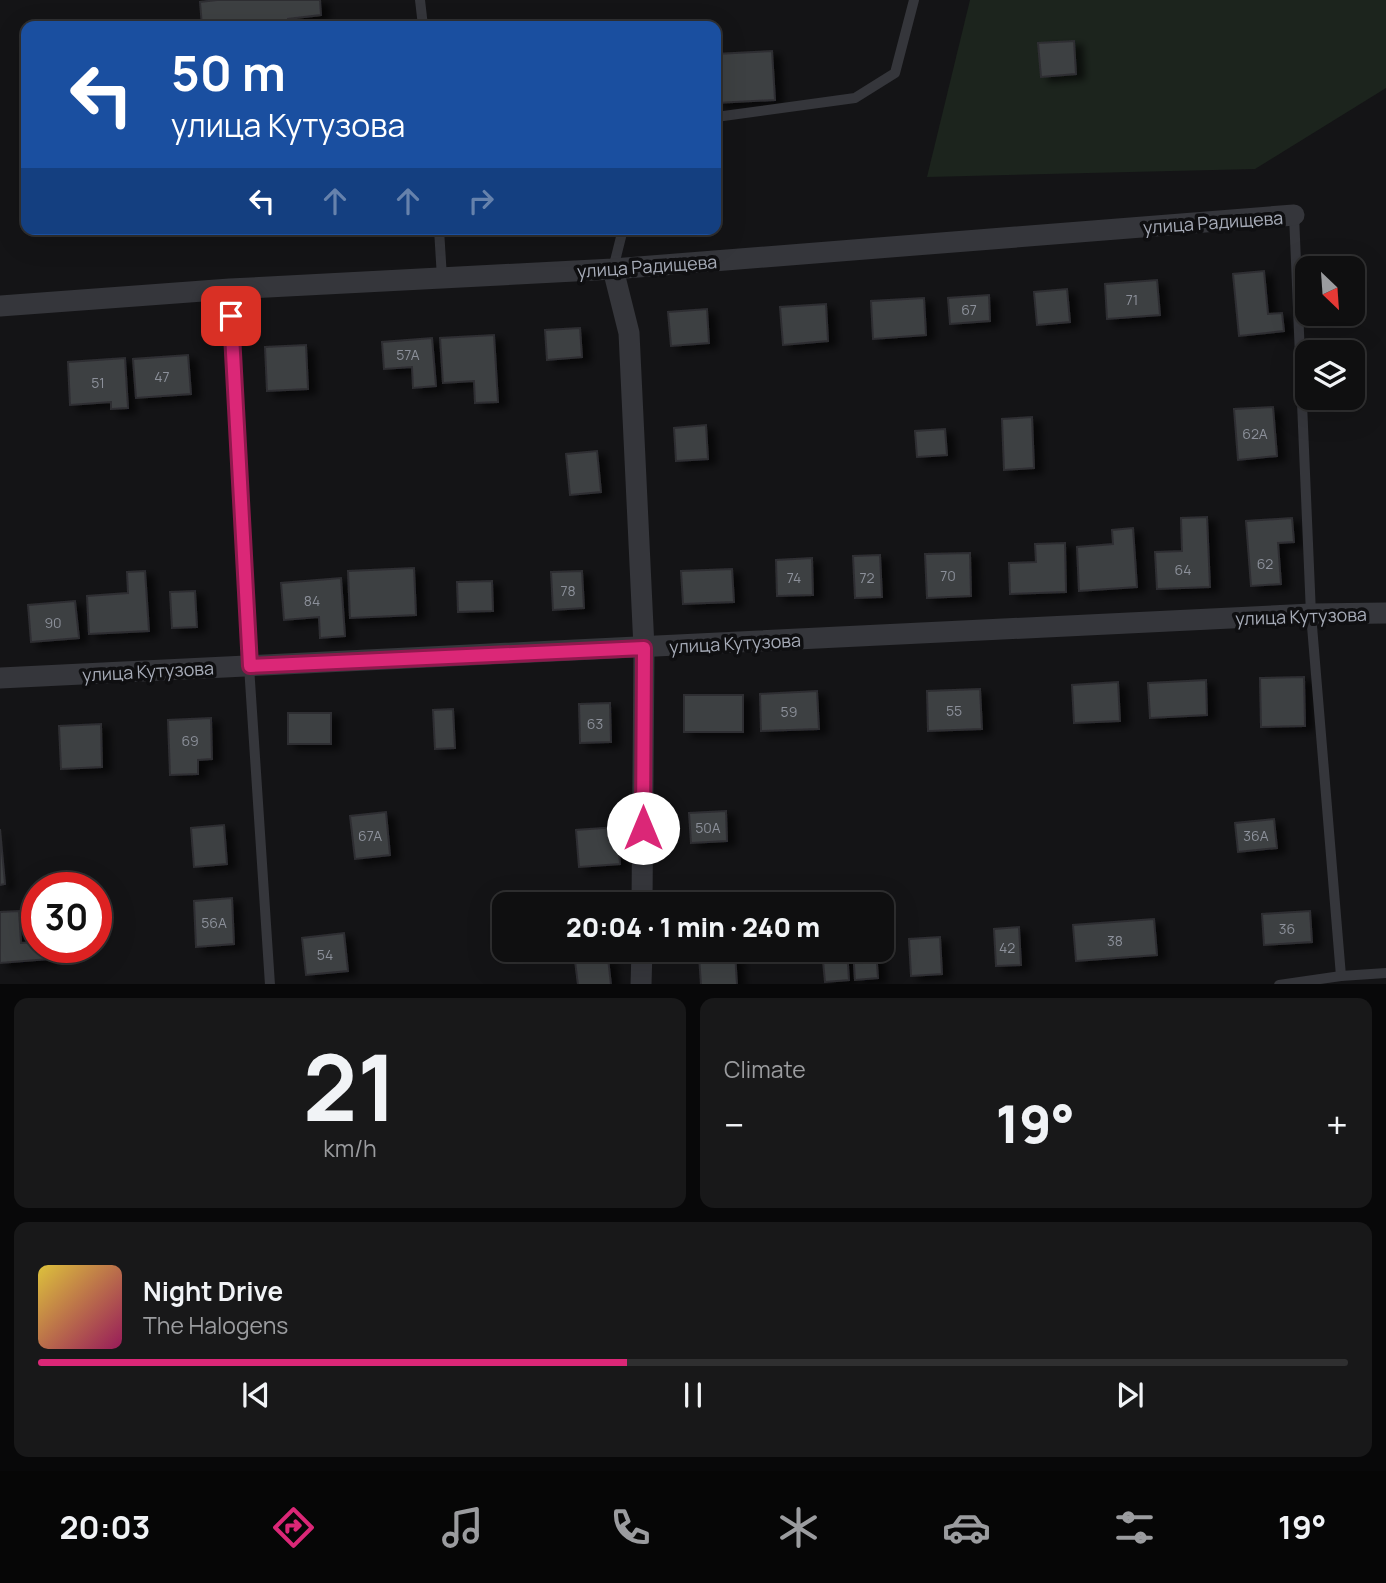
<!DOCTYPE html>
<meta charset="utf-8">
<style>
:root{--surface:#0f0f10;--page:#181819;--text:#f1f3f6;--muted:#9b9c9f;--line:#2f2f30;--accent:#db2777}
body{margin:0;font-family:Manrope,sans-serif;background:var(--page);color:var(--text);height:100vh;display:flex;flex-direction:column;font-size:26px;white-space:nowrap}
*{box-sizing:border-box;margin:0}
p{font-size:23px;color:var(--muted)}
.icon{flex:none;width:38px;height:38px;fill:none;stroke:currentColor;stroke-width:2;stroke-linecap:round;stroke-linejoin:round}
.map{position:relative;height:984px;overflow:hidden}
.side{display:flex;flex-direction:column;gap:14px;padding:14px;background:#080809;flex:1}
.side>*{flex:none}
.banner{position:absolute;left:21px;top:21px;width:700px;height:214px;border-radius:14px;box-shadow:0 7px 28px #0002,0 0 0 2px var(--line);background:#1a4fa0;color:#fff;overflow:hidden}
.needle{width:46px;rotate:155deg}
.tools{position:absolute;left:1295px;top:256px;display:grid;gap:14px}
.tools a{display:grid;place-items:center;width:70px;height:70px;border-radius:14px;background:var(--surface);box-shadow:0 7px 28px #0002,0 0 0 2px var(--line);font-size:35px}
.speed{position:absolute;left:21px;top:872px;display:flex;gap:14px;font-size:35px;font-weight:700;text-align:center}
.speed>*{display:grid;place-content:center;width:91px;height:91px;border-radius:50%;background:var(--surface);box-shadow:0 7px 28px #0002,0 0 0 2px var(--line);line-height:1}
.speed .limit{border:10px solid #d22;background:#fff;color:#111}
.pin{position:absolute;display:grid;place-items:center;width:60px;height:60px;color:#fff;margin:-30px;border-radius:14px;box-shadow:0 4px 10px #0006}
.me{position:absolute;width:77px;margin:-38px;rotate:0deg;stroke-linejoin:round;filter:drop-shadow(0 0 5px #0008)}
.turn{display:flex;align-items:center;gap:24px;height:147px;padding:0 35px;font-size:32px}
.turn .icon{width:91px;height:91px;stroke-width:2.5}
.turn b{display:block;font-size:49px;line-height:60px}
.lanes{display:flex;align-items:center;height:66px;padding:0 35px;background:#0003;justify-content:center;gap:35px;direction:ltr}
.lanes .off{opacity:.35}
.big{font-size:52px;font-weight:800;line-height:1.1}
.side .widget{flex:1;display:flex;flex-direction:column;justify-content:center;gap:10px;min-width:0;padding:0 24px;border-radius:14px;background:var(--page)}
.side .dial{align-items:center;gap:0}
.dial b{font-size:91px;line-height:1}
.song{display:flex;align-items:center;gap:21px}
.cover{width:84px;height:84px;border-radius:10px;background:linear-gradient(135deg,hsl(50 70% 55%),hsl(330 70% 35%))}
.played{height:7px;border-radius:4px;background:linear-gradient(90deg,var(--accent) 45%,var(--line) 45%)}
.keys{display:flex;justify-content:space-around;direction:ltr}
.heat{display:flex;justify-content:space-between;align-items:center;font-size:38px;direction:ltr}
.side .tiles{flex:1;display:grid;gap:14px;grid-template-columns:1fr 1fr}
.widget:last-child{grid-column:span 2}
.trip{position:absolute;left:492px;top:892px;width:402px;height:70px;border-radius:14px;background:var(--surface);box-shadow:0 7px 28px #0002,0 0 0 2px var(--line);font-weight:800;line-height:70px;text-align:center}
.menu{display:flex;height:112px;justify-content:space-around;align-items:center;background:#060606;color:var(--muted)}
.menu .icon{width:49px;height:49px}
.menu .selected{color:var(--accent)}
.menu b{font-size:32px;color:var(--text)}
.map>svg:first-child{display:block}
</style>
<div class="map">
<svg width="1386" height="985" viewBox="0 0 1386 985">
<defs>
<filter id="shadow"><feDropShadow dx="8" dy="4.5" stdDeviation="3.5" flood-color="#0009"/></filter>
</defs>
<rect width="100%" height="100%" fill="#141416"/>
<!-- green -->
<polygon fill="#1c241d" points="970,0 1386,0 1386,88 1255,169 927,177"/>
<!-- building -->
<g fill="#3e3f43" stroke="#2e2e32" stroke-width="2" filter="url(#shadow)">
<polygon points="217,0 320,0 321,15 288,19 288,26 202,26 200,2"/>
<polygon points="1074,41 1076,74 1041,77 1038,43"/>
<polygon points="772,51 775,100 716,103 716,54"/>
<polygon points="1264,271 1268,314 1282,313 1284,331 1239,336 1233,274"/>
<polygon points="1157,280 1160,315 1107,319 1105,284"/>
<polygon points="1067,289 1070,322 1037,325 1034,292"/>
<polygon points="989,295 990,321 950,324 948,298"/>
<polygon points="924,298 926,335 873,339 871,301"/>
<polygon points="826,304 828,341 783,345 780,307"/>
<polygon points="707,309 709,343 671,346 668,312"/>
<polygon points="580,328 582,357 547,360 545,330"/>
<polygon points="494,335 498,402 475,403 474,381 443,383 440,338"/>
<polygon points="432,338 436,386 413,388 412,367 384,369 382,342"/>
<polygon points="306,345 308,389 267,391 265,347"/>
<polygon points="188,355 191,394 136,398 133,359"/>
<polygon points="125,358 128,408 111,409 111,402 70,405 68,362"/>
<polygon points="1273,407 1277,456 1238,460 1234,409"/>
<polygon points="1032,417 1034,468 1004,470 1002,419"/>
<polygon points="706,425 708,459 676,461 674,428"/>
<polygon points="945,429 947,455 917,457 915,431"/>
<polygon points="597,451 601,492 570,495 566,454"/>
<polygon points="1207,517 1210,587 1157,589 1155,552 1182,551 1181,518"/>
<polygon points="1292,518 1294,542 1278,543 1281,584 1251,586 1246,521"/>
<polygon points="1133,528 1137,587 1079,591 1077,547 1113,544 1112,530"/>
<polygon points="1065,543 1066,592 1010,594 1009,563 1036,562 1035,544"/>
<polygon points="970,553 971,596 927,598 925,554"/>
<polygon points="880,555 882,597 855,598 853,556"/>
<polygon points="812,558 813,595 777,596 776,560"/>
<polygon points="414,568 416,615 350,618 348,571"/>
<polygon points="732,569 734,602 683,604 681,571"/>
<polygon points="145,571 149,631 89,634 87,596 128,593 127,572"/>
<polygon points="582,571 584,608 553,610 551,572"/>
<polygon points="341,578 345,636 320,638 319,617 284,620 281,583"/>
<polygon points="492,581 493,611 458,612 457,582"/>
<polygon points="195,591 197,627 172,628 170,592"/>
<polygon points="75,601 79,638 31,642 28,605"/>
<polygon points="1304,677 1305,726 1261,727 1260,678"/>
<polygon points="1206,680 1207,715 1150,718 1148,683"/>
<polygon points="1118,682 1120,721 1074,723 1072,685"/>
<polygon points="980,689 982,729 928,731 927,691"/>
<polygon points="817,691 819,729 761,731 760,694"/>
<rect x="684" y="695" width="59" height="37"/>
<polygon points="610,703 611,742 580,743 579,704"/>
<polygon points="453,709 455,748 435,749 433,710"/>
<rect x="288" y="713" width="43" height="31"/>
<polygon points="211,718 212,759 198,760 198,774 170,775 168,720"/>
<polygon points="101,724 102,767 61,769 59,726"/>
<polygon points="726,811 727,841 691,843 689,813"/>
<polygon points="386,812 390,855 355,859 350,816"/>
<polygon points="1274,819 1277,848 1238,852 1235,823"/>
<polygon points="224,825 227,864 194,867 191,828"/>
<polygon points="617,827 620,864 579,867 576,830"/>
<polygon points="0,829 5,884 0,885"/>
<polygon points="232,898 234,944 196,947 194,901"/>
<polygon points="19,911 21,943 37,942 37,947 48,947 49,959 0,963 0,912"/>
<polygon points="1310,911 1312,942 1264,945 1262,914"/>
<polygon points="1154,919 1157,955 1076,961 1073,925"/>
<polygon points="1019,927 1021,965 996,966 994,929"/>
<polygon points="344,933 348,971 306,975 302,938"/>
<polygon points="940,937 942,974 911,976 909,939"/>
<polygon points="822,950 847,950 849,980 825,982"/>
<polygon points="853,950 876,950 878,978 855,980"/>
<polygon points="735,953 737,985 701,985 699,956"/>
<polygon points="608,958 611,985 578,985 575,961"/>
</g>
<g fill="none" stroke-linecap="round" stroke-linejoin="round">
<!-- lane -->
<g stroke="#35363b" stroke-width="10">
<polyline points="420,0 423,26"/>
<polyline points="716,117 855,98 895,73 914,0"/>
<polyline points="1294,215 1311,614 1341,976"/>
<polyline points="439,229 442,278"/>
<polyline points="613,269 623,229"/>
<polyline points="230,289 249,666 270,985"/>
<polyline points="1279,985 1341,976 1386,973"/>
</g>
<!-- street -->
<g stroke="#35363b" stroke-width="21">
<polyline points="613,269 629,333 644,648 642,905"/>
<polyline points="0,306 230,289 613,269 1294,215"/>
<polyline points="0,678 1311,614 1386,613"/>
<polyline points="641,985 642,950"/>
</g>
</g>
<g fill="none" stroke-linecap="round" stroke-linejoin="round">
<!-- route casing -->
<g stroke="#8e194d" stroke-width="18">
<polyline id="route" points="231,316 250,666 644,648 643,828"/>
</g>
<!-- route -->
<use href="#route" stroke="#db2777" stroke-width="12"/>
</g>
<g text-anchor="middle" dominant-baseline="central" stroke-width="7" stroke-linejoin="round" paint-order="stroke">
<!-- number labels -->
<g font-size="14" fill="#8c909a">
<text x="1132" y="299">71</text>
<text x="969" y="309">67</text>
<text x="408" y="354">57А</text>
<text x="162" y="376">47</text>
<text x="98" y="382">51</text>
<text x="1255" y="433">62А</text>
<text x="1265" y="563">62</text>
<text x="1183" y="569">64</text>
<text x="948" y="575">70</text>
<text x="794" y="577">74</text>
<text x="867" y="577">72</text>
<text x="568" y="590">78</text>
<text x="312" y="600">84</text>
<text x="53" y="622">90</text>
<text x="954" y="710">55</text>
<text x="789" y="711">59</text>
<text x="595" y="723">63</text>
<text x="190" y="740">69</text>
<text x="708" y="827">50А</text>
<text x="370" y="835">67А</text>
<text x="1256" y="835">36А</text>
<text x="214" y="922">56А</text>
<text x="1287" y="928">36</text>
<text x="1115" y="940">38</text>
<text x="1007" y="947">42</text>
<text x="325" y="954">54</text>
</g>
<!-- street labels -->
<g font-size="18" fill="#a6abb7" stroke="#0f0f11">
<text transform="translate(1213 222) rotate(-4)">улица Радищева</text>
<text transform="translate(647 266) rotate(-4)">улица Радищева</text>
<text transform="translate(1301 616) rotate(-2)">улица Кутузова</text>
<text transform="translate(735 643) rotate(-3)">улица Кутузова</text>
<text transform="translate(148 671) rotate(-3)">улица Кутузова</text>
</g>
</g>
</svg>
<div class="tools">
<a><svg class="needle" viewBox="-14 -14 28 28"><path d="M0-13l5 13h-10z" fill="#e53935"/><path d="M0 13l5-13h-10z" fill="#9b9c9f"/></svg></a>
<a><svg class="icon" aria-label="layers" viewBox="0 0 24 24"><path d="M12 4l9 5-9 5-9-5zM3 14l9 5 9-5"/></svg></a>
</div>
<div class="speed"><div class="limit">30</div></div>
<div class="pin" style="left:231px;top:316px;background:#d93025"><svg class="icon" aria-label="arrive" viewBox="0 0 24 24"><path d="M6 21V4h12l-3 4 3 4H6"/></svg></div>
<svg class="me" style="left:643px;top:828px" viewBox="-20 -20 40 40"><circle r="19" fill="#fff"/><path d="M0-13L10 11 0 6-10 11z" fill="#db2777"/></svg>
<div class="trip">20:04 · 1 min · 240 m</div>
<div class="banner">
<div class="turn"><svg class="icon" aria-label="left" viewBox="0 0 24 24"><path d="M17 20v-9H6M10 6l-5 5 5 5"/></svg><div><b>50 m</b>улица Кутузова</div></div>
<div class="lanes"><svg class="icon" aria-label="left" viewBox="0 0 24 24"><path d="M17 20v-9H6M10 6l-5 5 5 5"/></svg><svg class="icon off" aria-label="ahead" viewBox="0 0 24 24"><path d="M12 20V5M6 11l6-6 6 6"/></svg><svg class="icon off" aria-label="ahead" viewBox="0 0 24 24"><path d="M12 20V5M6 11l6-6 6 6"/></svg><svg class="icon off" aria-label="right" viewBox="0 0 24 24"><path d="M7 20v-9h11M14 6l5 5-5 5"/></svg></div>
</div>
</div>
<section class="side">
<div class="tiles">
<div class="widget dial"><b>21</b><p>km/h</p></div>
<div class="widget"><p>Climate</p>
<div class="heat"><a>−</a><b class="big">19°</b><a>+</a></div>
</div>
<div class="widget">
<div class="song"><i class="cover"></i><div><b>Night Drive</b><p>The Halogens</p></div></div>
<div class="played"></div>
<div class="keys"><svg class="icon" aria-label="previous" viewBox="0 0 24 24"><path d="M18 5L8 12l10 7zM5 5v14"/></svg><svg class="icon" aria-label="pause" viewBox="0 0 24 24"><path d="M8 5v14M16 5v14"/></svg><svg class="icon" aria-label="next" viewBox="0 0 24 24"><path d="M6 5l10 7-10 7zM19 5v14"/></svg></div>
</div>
</div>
</section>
<nav class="menu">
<b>20:03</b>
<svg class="icon selected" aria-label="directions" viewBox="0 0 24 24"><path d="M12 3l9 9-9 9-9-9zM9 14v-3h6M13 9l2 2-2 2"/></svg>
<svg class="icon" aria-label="music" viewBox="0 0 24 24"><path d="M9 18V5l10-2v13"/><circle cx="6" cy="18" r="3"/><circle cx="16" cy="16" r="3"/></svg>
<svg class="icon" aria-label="phone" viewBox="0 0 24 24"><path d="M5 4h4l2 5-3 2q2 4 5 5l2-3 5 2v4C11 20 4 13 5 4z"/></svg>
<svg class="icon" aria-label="climate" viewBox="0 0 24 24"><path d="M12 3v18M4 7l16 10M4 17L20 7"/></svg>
<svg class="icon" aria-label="car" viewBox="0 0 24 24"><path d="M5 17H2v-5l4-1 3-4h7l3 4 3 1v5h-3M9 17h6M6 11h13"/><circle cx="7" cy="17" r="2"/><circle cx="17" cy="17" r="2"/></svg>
<svg class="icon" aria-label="filters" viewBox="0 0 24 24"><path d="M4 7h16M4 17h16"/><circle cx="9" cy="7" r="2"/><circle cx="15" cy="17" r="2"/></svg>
<b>19°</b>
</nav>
